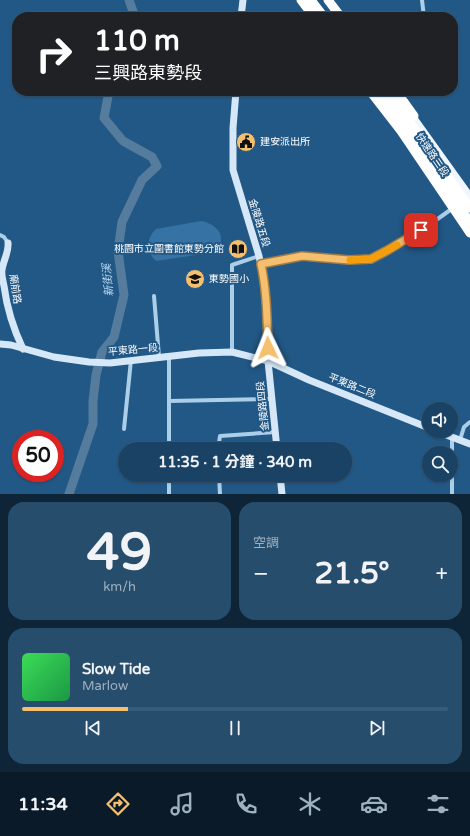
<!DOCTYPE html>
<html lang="zh-TW">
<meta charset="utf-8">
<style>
:root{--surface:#1a4264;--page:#274d6d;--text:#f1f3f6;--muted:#9fb0bf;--line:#385b78;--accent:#f5bf6d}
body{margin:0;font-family:"Varela Round","Noto Sans TC",sans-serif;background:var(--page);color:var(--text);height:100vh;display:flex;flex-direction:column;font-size:15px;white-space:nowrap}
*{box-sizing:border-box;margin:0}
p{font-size:13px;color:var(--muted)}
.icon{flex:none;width:22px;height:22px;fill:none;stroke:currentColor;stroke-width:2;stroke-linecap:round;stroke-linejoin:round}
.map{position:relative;height:494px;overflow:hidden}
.drawer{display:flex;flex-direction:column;gap:8px;padding:8px;background:#0e2437;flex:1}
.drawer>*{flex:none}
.guide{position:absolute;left:12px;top:12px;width:446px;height:84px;border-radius:16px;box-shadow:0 1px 3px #0004,0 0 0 1px var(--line);background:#202124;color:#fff;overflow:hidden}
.fabs{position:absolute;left:422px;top:402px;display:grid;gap:8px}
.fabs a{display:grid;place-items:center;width:36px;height:36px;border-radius:50%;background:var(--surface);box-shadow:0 1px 3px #0004,0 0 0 1px var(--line);font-size:20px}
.speed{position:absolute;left:12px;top:430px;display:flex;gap:8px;font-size:20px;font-weight:700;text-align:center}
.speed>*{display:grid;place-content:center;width:52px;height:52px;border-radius:50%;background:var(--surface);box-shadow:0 1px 3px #0004,0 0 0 1px var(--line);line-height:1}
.speed .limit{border:6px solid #d22;background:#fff;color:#111}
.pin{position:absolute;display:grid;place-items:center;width:34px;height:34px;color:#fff;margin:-17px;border-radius:8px;box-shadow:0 2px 6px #0006}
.me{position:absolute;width:44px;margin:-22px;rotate:358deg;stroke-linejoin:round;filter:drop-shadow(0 0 3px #0008)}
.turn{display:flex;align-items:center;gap:14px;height:84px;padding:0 16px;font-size:18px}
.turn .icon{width:52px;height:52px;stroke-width:2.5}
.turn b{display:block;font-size:28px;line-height:34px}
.big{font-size:30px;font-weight:700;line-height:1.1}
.drawer .card{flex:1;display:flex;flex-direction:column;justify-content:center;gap:6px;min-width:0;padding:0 14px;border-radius:16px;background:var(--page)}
.drawer .dial{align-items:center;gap:0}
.dial b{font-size:52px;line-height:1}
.song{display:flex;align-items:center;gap:12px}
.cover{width:48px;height:48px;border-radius:6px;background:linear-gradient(135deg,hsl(130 70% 55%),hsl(140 70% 35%))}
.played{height:4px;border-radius:2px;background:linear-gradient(90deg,var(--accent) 25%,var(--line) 25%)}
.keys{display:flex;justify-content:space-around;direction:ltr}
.heat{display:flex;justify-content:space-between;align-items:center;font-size:22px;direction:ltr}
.drawer .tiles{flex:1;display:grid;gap:8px;grid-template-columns:1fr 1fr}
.card:last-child{grid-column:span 2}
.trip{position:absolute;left:118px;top:442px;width:234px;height:40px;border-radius:20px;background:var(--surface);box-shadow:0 1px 3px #0004,0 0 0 1px var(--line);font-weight:700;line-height:40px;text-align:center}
.tabs{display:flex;height:64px;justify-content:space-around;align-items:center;background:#0a1a28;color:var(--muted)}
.tabs .icon{width:28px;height:28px}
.tabs .on{color:var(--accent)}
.tabs b{font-size:18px;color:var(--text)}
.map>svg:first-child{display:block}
</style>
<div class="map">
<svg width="470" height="494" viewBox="0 0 470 494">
<rect width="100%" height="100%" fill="#225886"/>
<!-- green -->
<path fill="#3672a3" d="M201,221C209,222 222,229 221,239C221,244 218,248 216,252L156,261C146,252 146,238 156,229Z"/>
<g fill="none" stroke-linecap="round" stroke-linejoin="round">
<!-- river -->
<g stroke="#557c9c" stroke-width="9">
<polyline points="129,0 135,17"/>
<polyline points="69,494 93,424 93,401 96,375 102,352 114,337 124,295 118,251 122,222 142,180 157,166 152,157 123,141 104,118 109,91"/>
</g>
<!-- street -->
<g stroke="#abcee9" stroke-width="4">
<polyline points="422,0 424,17"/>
<polyline points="402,95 414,91"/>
<polyline points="0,235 4,237 8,243"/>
<polyline points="261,264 302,256 349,260 371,259 388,250 432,223 453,208"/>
<polyline points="154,296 159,357"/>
<polyline points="232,352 232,265 259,256"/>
<polyline points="169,356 169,449"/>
<polyline points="169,401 272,399"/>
<polyline points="124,429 131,360"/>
<polyline points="452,438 452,494"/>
<polyline points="460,440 464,427 470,422"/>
<polyline points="218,449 220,436 276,432"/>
<polyline points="219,475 220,494"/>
<polyline points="169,494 169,475"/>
</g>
<!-- secondary -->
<g stroke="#d6e8f7" stroke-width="7">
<polyline points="241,17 243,0"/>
<polyline points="236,91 233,128 233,170 259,256 263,275 266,312 268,361 277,449"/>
<path d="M8,243C9,252 3,261 2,270C1,275 3,281 4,286C7,309 13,328 23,349"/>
<polyline points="0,344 11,345 54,357 89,362 110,363 199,353 232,352 268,361 309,380 429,428"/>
<polyline points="436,431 470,444"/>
<polyline points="280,475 282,494"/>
</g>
<!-- primary -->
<polyline stroke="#eff6fe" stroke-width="8" points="409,112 470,197"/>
<!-- highway -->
<g stroke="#fff" stroke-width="9">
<polyline points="301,0 314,17"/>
<polyline points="311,0 324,17"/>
<polyline points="328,0 341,17"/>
<polyline points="370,91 401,131 470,233"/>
<polyline points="379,91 401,120 470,222"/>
<polyline points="388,91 452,182 470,208"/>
<polyline points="396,91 414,116"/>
</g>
</g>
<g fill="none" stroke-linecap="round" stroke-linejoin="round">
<!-- route casing -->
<g stroke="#9f7c47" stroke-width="10">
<path id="route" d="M268,348C267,320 267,292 261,264L302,256L349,260L371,259L388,250L421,230"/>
</g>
<!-- route -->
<use href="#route" stroke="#f5bf6d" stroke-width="7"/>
<!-- slow -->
<polyline stroke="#f59e0b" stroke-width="7" points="350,260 371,259 397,245"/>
</g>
<!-- icons -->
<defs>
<g id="civic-disc" transform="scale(1)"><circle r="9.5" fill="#f5bf6d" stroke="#225886"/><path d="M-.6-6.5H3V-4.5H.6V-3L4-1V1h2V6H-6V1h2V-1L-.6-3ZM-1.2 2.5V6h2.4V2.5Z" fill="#111"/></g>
<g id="library-disc" transform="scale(1)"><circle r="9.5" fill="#f5bf6d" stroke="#225886"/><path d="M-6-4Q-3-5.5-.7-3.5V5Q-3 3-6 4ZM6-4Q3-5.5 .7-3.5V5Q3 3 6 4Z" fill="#111"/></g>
<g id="school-disc" transform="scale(1)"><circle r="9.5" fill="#f5bf6d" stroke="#225886"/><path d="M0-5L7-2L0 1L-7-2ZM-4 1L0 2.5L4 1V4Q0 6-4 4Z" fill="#111"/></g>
</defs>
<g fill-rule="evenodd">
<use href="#civic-disc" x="246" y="142"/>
<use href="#library-disc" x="238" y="249"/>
<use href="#school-disc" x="195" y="279"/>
</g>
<g text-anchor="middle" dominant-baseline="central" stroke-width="4" stroke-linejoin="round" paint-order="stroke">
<!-- poi labels -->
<g font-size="10" fill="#fff" stroke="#225886" text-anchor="start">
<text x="260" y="142">建安派出所</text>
<text x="224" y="249" text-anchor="end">桃園市立圖書館東勢分館</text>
<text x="209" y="279">東勢國小</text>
</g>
<!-- street labels -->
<g font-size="10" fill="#fff" stroke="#225886">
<text transform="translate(432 155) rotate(56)">快速路二段</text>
<text transform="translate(259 223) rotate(73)">金陵路五段</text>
<text transform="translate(15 289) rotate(81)">廟前路</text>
<text transform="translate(133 350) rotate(-5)">平東路一段</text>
<text transform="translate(352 386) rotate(22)">平東路二段</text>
<text transform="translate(263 406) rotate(-96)">金陵路四段</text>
</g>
<!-- water labels -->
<g font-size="11" font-style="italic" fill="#b7d7f1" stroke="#225886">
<text transform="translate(108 280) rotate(-95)">新街溪</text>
</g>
</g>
</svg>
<div class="fabs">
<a><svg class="icon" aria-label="sound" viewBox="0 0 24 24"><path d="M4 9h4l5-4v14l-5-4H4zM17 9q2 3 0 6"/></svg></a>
<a><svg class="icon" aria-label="search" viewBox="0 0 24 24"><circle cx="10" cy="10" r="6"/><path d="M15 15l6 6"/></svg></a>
</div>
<div class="speed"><div class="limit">50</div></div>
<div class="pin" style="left:421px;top:230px;background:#d93025"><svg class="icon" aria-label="arrive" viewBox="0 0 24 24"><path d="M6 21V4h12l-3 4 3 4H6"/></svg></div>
<svg class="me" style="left:268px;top:348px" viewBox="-20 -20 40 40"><path d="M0-17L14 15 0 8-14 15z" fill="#f5bf6d" stroke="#fff" stroke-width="4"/></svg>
<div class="trip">11:35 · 1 分鐘 · 340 m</div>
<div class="guide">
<div class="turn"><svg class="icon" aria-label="right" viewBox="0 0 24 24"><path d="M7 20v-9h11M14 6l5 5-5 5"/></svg><div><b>110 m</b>三興路東勢段</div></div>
</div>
</div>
<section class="drawer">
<div class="tiles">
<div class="card dial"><b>49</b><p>km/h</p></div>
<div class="card"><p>空調</p>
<div class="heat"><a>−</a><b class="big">21.5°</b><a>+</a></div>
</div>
<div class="card">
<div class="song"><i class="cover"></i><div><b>Slow Tide</b><p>Marlow</p></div></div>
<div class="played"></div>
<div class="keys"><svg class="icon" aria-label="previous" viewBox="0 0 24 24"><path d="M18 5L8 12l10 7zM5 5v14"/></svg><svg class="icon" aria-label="pause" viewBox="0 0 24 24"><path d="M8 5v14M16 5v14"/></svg><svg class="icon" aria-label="next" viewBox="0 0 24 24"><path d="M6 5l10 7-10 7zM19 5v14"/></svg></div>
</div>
</div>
</section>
<nav class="tabs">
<b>11:34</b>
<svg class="icon on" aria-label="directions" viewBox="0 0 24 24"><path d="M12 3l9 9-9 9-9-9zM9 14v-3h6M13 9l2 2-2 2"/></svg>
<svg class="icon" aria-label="music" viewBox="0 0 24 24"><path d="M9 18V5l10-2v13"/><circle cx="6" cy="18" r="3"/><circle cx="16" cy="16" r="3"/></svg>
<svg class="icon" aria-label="phone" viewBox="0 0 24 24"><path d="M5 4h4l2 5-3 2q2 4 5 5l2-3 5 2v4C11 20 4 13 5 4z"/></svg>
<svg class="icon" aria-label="climate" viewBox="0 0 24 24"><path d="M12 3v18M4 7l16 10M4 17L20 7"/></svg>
<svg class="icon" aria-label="car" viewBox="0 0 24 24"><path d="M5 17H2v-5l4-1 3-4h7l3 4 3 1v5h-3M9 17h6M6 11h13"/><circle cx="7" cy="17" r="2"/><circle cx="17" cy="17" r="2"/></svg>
<svg class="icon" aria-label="filters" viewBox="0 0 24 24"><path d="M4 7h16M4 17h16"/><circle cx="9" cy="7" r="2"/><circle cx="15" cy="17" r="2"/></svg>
</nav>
